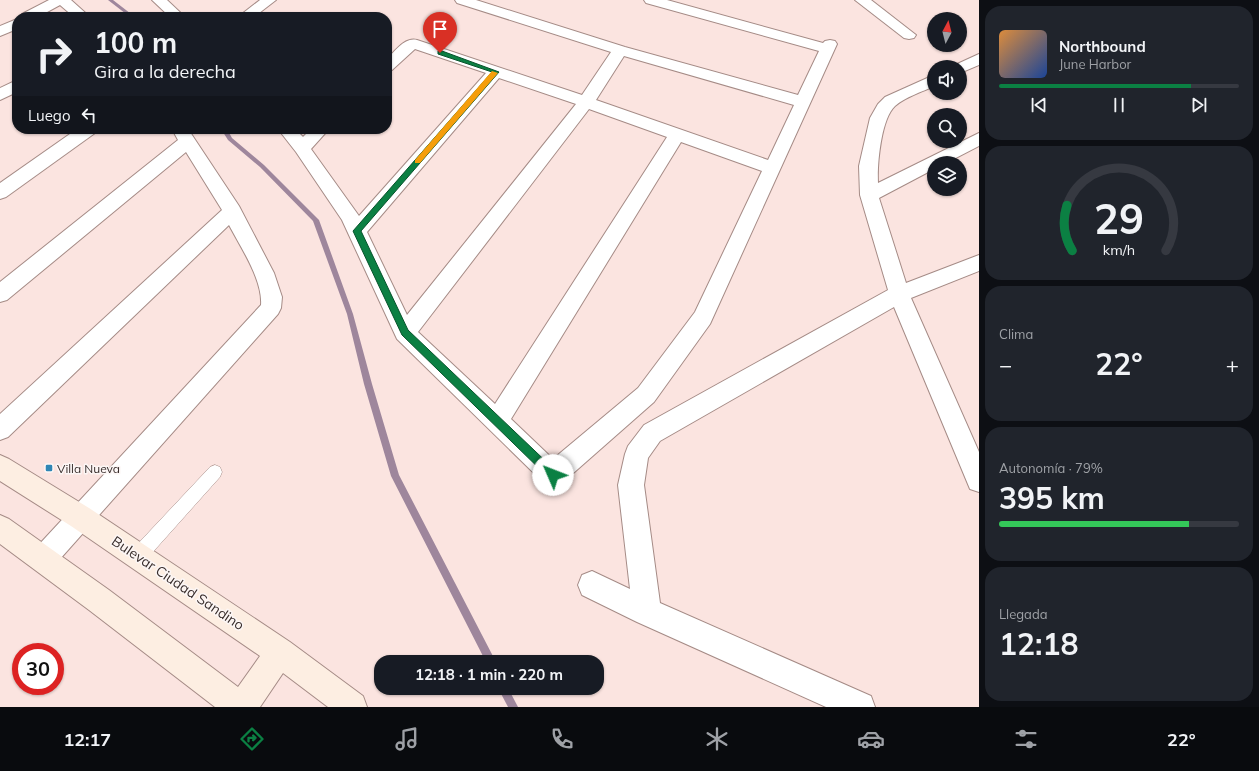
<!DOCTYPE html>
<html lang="es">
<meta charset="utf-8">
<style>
:root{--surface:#171b24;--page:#20242c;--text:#f1f3f6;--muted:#9ea1a6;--line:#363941;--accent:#0b8043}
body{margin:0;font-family:Mulish,sans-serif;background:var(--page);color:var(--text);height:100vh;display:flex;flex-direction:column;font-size:15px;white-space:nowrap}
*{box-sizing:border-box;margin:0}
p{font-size:13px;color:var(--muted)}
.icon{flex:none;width:22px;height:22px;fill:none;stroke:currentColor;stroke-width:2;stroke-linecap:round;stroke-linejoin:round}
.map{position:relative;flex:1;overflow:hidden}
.side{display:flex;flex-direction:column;gap:6px;padding:6px;background:#0d0f14;width:280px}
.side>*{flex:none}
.top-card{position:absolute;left:12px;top:12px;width:380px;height:122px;border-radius:16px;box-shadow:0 1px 3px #0004;background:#171b24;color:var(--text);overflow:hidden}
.needle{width:26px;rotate:7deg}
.controls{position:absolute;left:927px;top:12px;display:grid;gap:8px}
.controls a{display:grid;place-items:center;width:40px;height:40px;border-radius:50%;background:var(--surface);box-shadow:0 1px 3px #0004;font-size:20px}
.speed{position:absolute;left:12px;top:643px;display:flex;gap:8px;font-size:20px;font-weight:700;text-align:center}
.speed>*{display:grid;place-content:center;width:52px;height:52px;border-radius:50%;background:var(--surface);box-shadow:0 1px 3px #0004;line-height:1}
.speed .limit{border:6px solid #d22;background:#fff;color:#111}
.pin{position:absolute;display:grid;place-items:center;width:34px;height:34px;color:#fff;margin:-41px -17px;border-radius:50% 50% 50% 0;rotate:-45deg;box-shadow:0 0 4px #0007}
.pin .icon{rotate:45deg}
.me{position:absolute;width:44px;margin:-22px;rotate:314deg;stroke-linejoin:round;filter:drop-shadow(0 0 3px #0008)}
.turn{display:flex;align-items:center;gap:14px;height:84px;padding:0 16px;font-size:18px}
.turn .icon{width:52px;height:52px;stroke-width:2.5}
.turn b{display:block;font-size:28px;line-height:34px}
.then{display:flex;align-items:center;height:38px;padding:0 16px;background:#0003;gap:8px;font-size:15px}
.big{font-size:30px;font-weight:700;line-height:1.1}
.side .tile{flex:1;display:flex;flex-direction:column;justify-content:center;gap:6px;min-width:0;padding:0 14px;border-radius:16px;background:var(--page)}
.side .dial{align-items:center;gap:0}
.dial svg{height:104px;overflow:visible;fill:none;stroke:var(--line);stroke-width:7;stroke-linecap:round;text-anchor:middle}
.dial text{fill:var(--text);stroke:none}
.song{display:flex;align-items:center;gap:12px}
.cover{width:48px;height:48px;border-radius:6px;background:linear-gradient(135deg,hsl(30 70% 55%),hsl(220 70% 35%))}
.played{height:4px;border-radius:2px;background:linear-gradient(90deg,var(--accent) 80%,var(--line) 80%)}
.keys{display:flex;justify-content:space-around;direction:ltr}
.heat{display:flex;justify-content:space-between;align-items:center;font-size:22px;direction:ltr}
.charge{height:6px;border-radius:3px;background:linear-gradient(90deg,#34c759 79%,var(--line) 0)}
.trip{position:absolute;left:374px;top:655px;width:230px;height:40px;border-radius:16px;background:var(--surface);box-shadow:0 1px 3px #0004;font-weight:700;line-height:40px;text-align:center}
.tabs{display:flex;height:64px;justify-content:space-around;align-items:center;background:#090b0e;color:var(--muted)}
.tabs .icon{width:28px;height:28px}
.tabs .current{color:var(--accent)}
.tabs b{font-size:18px;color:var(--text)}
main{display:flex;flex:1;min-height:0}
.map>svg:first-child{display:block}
</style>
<main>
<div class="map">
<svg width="979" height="707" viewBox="0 0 979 707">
<rect width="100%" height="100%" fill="#fbe4e0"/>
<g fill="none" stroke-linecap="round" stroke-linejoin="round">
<!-- stream -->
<g fill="#9e869c" fill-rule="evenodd">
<polygon points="108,0 113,0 135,17 130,17"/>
<polygon points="221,129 227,129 232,138 264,165 319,220 353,314 372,384 399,475 496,662 486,662 391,476 364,384 347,314 313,221 260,167 228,140"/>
<polygon points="498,688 508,688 518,707 508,707"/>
</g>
<!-- lane casing -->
<g stroke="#a58b86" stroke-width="1">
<polygon id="lane" points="215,465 220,467 222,472 220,477 144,562 138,564 132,562 130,556 132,550 210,467"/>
</g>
<!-- street casing -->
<g stroke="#a58b86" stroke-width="2">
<g id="street">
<polygon points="49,0 71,0 90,17 74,17 60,5 38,17 20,17 22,14"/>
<polygon points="152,0 167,0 185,17 170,17"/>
<polygon points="260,0 276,0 254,17 238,17"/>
<path d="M455,0H476L625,47L798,95L819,51L646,3L644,0H667L823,43L825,41L830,40L835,41L837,44L710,324L654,402L562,483L553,487L544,483L397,339L342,220L296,152L278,129H295L303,137L311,129H329L311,149L359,216L486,73L415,49L392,70L387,72V59C396,50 405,37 417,40L582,95L611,52L457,3ZM624,56L794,105L768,160L596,100ZM499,78L576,104L407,315L367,232ZM589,109L667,137L495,404L418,332ZM681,142L762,171L695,312L638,388L553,459L511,419Z"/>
<polygon points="855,0 871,0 916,35 914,38 909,39 904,38"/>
<polygon points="17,19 17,29 0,36 0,26"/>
<polygon points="979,54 979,65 960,73 960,67 953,67 955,65"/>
<path d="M934,75V86C922,92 905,97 895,106C881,119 877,164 878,183L979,133V146L946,163H934V169L879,198L906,283L979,255V271L911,298L979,452V492L970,489L894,307L660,441L648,458L644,485L660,603L871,696L875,707H826L637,622L582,595L578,585L582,575L592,571L630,589L618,485L625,454L628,446L644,425L888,290L860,195L859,166L870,118L878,104L885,97Z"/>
<polygon points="17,80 17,92 0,100 0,88"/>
<polygon points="77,129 97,129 95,133 6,197 0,199 0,183"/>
<path d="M172,129H188L239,206L274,273L282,297L281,308L278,314L52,568L43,572L34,568L30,559L34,550L261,305C263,280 240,246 229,225L8,437L0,440V414L222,210L186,152L7,300L0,302V282L178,140Z"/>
</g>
</g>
<!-- secondary casing -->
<g stroke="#a58b86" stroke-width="2">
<polygon id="secondary" points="0,455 9,459 89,508 290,642 363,696 367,707 328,707 283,673 260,707 215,707 89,610 0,544 0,515 9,519 109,590 238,687 260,656 71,526 0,481"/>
</g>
<!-- lane -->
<use href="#lane" fill="#fff" fill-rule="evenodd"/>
<!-- street -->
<use href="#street" fill="#fff" fill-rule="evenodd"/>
<!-- secondary -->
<use href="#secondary" fill="#fdeee2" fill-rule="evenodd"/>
</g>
<!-- route -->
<polygon fill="#0b8043" stroke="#07532c" points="438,51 442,51 499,72 361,231 408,330 556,471 558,475 556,478 553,480 549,478 402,335 353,231 492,72 438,54"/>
<!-- slow -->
<polygon fill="#f59e0b" points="492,71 498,73 420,163 415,163 415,160"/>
<!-- markers -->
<rect fill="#2f86b5" stroke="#fcf6f5" stroke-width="1.5" x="45" y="464" width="8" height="8" rx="2"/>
<g text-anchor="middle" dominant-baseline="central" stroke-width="3" stroke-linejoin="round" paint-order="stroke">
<!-- poi labels -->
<g font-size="12" fill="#382d2b" stroke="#fcf6f5" text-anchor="start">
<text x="57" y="468">Villa Nueva</text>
</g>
<!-- near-street labels -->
<g font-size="14" fill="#382d2b" stroke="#fcf6f5">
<text transform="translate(178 583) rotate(34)">Bulevar Ciudad Sandino</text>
</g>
</g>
</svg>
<div class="controls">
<a><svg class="needle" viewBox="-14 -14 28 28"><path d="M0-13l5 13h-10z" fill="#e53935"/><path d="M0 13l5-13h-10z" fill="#9ea1a6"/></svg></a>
<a><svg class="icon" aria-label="sound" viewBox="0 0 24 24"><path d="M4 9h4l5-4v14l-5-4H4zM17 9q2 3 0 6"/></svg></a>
<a><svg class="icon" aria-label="search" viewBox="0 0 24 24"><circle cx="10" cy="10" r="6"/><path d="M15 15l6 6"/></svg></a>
<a><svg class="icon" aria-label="layers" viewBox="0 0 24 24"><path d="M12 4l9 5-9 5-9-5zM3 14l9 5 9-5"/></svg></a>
</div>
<div class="speed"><div class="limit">30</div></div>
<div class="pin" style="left:440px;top:53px;background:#d93025"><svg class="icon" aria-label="arrive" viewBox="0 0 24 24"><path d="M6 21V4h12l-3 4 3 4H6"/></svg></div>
<svg class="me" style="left:553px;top:475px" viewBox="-20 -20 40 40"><circle r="19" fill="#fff"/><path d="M0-13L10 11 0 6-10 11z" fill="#0b8043"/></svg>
<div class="trip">12:18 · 1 min · 220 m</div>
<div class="top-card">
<div class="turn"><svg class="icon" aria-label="right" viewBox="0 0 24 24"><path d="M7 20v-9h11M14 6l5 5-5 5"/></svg><div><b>100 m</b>Gira a la derecha</div></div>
<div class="then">Luego<svg class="icon" aria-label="left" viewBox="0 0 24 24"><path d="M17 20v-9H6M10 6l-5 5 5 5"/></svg></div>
</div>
</div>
<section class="side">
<div class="tile">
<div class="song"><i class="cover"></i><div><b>Northbound</b><p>June Harbor</p></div></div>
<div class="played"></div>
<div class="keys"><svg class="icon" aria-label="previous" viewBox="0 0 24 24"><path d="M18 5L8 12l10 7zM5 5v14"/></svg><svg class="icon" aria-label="pause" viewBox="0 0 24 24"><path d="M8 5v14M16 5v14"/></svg><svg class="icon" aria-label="next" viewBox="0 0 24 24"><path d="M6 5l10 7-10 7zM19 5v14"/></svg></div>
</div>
<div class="tile dial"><svg viewBox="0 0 100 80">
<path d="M14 69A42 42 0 1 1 86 69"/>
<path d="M14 69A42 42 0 0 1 10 34" stroke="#0b8043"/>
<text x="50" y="56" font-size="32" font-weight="700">29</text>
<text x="50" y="72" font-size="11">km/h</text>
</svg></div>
<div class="tile"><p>Clima</p>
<div class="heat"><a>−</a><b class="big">22°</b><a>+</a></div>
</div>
<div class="tile"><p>Autonomía · 79%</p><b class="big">395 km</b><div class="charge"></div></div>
<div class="tile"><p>Llegada</p><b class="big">12:18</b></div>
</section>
</main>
<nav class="tabs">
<b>12:17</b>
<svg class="icon current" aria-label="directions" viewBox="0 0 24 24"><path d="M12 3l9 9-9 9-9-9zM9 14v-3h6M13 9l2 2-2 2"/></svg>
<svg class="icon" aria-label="music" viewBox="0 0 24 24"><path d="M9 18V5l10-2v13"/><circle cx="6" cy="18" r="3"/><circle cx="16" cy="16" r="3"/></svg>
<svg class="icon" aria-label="phone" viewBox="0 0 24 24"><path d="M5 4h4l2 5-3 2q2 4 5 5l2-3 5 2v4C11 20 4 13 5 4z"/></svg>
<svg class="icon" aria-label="climate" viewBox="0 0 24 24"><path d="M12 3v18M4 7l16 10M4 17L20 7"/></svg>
<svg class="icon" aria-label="car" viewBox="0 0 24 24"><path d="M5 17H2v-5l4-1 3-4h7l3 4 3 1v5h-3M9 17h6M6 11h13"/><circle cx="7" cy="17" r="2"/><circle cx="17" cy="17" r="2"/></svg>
<svg class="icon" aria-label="filters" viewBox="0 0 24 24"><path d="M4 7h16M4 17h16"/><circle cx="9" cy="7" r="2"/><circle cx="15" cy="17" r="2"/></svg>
<b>22°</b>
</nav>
